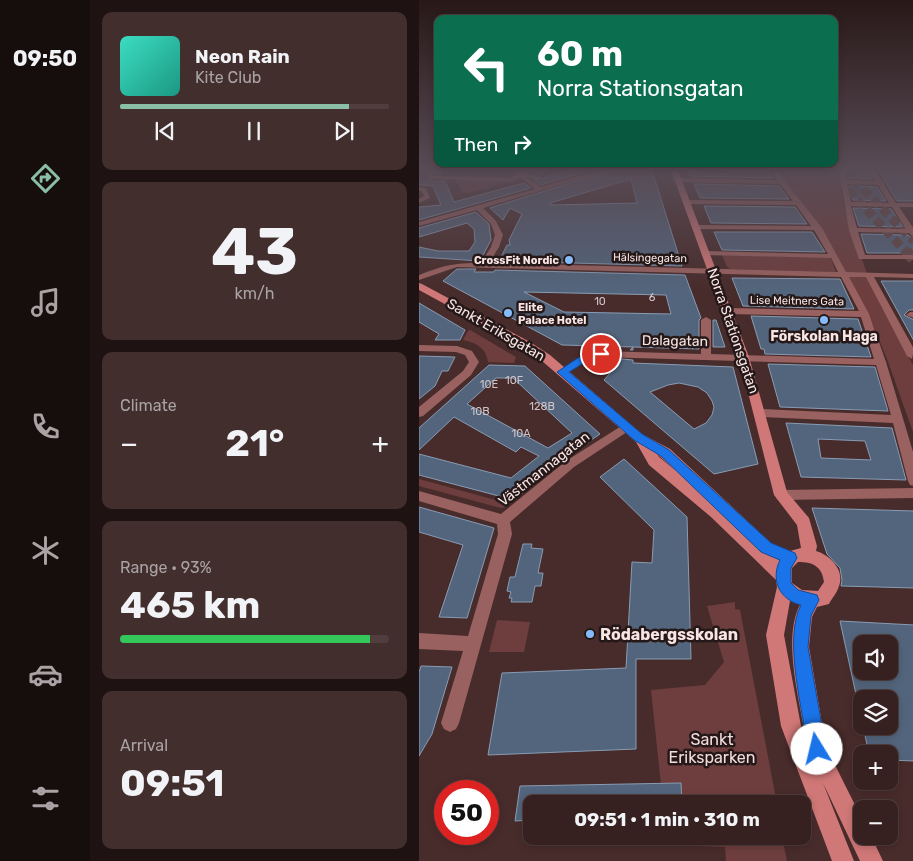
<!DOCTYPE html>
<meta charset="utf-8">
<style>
:root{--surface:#362120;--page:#412e2d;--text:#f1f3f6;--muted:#aaa3a5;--line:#503e3e;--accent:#8abfa5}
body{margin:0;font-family:Rubik,sans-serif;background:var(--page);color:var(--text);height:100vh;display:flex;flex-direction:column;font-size:19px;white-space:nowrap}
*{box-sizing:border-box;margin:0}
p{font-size:16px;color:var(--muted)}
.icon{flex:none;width:28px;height:28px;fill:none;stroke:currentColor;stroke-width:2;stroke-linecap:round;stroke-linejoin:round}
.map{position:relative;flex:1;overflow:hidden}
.sheet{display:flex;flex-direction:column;gap:12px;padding:12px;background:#1e1212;width:329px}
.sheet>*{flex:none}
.top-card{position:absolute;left:15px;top:15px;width:404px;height:152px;border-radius:10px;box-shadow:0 2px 8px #0003,0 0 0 1px var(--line);background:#0b6e4f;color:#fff;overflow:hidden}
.fabs{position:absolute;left:434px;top:635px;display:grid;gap:10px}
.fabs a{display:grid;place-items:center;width:45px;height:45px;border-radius:10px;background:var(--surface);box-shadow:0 2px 8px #0003,0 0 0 1px var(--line);font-size:25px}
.speed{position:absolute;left:15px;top:780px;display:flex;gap:10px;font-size:25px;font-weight:700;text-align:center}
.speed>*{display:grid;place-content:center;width:65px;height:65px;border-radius:50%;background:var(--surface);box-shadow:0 2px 8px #0003,0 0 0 1px var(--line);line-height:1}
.speed .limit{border:8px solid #d22;background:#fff;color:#111}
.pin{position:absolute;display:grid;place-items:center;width:42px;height:42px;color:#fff;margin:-21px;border:2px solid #fff;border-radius:50%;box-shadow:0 1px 5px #0007}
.me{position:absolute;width:55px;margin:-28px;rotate:351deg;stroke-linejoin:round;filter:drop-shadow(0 0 4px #0008)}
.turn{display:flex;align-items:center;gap:18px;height:105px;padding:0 20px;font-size:22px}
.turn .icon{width:65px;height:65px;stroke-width:2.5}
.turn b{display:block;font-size:35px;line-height:42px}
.then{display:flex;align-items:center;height:48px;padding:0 20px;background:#0003;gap:10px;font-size:19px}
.big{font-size:38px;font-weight:700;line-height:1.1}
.sheet .tile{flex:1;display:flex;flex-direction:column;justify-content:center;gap:8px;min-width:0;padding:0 18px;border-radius:10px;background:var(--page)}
.sheet .dial{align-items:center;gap:0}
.dial b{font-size:65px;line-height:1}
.song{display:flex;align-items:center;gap:15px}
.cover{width:60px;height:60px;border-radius:8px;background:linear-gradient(135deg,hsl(170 70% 55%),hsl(170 70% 35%))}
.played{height:5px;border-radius:2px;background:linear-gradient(90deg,var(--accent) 85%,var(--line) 85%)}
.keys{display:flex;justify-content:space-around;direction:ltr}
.heat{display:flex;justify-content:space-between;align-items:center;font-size:28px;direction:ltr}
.charge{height:8px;border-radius:4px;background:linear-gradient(90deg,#34c759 93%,var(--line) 0)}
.trip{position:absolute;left:104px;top:795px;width:288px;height:50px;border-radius:10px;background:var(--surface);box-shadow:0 2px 8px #0003,0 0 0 1px var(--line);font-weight:700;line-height:50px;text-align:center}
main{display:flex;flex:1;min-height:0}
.tabs{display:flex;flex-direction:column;width:90px;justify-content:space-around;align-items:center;background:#160d0d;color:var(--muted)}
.tabs .icon{width:35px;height:35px}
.tabs .selected{color:var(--accent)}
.tabs b{font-size:22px;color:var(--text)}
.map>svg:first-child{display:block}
</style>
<main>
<nav class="tabs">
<b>09:50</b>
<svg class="icon selected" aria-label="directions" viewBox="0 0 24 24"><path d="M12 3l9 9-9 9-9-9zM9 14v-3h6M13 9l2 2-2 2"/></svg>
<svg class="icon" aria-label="music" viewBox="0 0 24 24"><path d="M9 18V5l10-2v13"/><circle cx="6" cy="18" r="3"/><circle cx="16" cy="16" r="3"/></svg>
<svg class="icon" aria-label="phone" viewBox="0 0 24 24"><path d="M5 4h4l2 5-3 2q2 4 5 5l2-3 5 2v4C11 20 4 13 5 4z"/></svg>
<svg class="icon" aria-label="climate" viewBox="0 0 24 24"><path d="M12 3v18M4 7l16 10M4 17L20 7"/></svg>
<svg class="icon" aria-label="car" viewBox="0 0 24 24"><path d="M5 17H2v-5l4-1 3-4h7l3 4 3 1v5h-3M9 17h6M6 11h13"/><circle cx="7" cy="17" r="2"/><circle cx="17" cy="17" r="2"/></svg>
<svg class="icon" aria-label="filters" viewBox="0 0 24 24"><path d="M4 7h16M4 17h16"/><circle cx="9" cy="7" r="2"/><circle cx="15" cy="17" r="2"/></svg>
</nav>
<section class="sheet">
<div class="tile">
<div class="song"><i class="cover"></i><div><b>Neon Rain</b><p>Kite Club</p></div></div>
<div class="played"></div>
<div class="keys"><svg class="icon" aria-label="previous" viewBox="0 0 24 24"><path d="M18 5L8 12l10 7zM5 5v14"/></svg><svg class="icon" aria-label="pause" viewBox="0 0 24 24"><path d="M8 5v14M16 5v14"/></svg><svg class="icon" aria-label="next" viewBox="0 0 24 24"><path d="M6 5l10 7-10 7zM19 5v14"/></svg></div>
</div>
<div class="tile dial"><b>43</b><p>km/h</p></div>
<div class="tile"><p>Climate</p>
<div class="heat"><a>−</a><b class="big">21°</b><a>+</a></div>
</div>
<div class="tile"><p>Range · 93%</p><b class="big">465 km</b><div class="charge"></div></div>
<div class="tile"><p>Arrival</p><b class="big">09:51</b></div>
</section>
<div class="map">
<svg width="495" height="861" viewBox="0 0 495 861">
<rect width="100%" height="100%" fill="#482c2b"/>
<!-- green -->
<g fill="#6e3e3e">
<polygon points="357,170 418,170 428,218 449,276 462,306 494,365 494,432 468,359 450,315"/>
<polygon points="36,179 91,182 50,193 43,192"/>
<polygon points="303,255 407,257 412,259 417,272 312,269 308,267"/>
<path d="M51,330L97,357L95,363L69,362C67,348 58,343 44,340L49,331Z"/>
<polygon points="0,479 91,504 83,508 78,507 0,486"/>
<polygon points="316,602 316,609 321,610 358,804 244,804 232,690 286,685 305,662 288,606"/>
<polygon points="78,620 111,622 105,652 70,652"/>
<polygon points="249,836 363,836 368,861 307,861 306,847 251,845"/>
</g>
<!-- building -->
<g fill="#53657c" stroke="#889cb4" fill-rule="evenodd">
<polygon points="11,170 22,170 23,174 14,174 11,177 16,181 26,181 35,202 105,183 112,188 0,220 0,207 22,205 14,186 0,185 0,179"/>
<polygon points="111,170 125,170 120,179 151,170 172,170 122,185 115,180 119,179 110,176"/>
<path d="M193,170H233L263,266L80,261L88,245H91L90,240L103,214L91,208L84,220L71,208ZM212,179L218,203L131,205V203Z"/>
<polygon points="307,170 348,170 354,178 271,176 269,171 307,174"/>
<polygon points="428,170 448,170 454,179 430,178"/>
<polygon points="459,170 484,170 495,183 495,201 478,201"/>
<polygon points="275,184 360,186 370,199 281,198"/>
<polygon points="430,186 458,187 467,201 434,200"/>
<polygon points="285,206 376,207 388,224 292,223"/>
<polygon points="434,208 472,209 484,227 440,226"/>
<polygon points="57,212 70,224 72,240 61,261 0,257 0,247 19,251 50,251 56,242 55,229 48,223 0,237 0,228"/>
<polygon points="295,232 393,232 406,252 303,250"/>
<polygon points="442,234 489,235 495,240 495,253 448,253"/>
<path d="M38,269H57L55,272H75L76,270L266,275L282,318L280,320V349L214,347V350H211L214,347L143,345L24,281ZM105,292L247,295L252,314L145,312Z"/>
<polygon points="313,278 421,279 435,309 324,306"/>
<polygon points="462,281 495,281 495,310 490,310 485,315 495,320 495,341"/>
<polygon points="0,303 46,330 41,340 16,340 20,334 0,322"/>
<polygon points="332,316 439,319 452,357 346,354 345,349 342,349"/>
<polygon points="294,320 297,320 306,347 294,347"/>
<polygon points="0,356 36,357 29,371 23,371 16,386 0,399"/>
<path d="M203,359L214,360V363L314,367L339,464L295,474L185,380ZM260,383L279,387L288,393L293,401L295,407L293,415L287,423L275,429L231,392L249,385Z"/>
<polygon points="349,364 456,367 469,411 361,407"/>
<path d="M70,365L106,366L181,434L144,459L95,500L0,475V454L92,478L120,456L102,447L97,452L35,417L0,450V428ZM77,378H94L153,433L129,448L48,404Z"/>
<path d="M367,423L473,428L487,480L382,477ZM399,439L446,441L452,460L402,458Z"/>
<polygon points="205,459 268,517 272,659 217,659 217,749 69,755 83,673 207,668 213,562 233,563 235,530 181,477"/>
<polygon points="0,507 75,528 48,618 20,617 44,545 0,532"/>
<polygon points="393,508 495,511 495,588 422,586 423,580 421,568 408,554"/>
<polygon points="104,544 113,544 112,548 124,549 119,573 124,573 122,586 116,586 113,602 92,602 93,598 90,598 92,592 88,591 91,577 96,577"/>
<path d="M421,621L495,625V761L470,760V754H450L444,726H470V699H438ZM442,644H470V671H442Z"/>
<polygon points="2,666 33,667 13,734 0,756 0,672"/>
<polygon points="262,783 263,804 112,804 112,820 96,821 101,786"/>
</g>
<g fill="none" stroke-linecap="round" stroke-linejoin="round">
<!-- street-tunnel -->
<polyline stroke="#624847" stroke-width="7" stroke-dasharray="7 3" stroke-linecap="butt" points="3,176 16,177"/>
<!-- highway-tunnel-far1 -->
<g stroke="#624847" stroke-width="9" stroke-dasharray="9 4.5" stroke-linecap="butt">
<polyline points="411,170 488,253"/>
<polyline points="425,170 495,241"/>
</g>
<!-- highway-tunnel -->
<polyline stroke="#624847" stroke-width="11" stroke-dasharray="11 5.5" stroke-linecap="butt" points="487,251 495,260"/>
<!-- street -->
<g fill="#99615f" fill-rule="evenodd">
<polygon points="7,170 0,176 0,170"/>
<path d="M103,170H109L108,177L122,187L180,170H191L64,208L77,221L84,235L80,247L70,263L419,272L412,258L287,255L283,253L287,251L409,254L395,230L277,229L273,227L277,225L392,226L377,205L267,204L264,202L267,200L374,201L361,184L258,182L255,180L258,178L358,180L351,170H357L403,228L427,272L495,274V278L455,277L495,349L493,359L488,356L447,277H430L450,314L467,362L495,455V486L491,485L489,481L474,423L341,417L336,413L341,409L472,415L457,365L182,357L166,362L147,374H139L138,372L160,358L182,351L282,354V320L287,317L292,320V354L455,359L442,317L309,314L305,311L309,308L440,311L422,277L38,267L0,280V275C26,265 34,263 62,263L72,247L76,235L72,224L58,210L0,226V222L116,189L101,177L93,182L16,179L13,177L14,176L92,178Z"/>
<path d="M420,170H426L428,180L457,181L450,170H456L477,203H495V207H480L495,229V238L490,233L439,232L446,255H495V259H440L430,230ZM428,184L459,185L470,203L432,202ZM432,206L473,207L487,229L438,228Z"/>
<polygon points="486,170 493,170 495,179 493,178"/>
<polygon points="0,187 7,188 11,198 0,203 0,199 5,196 3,191 0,191"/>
<polygon points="491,312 495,312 495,318 487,315"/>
<polygon points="0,345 38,346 53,351 60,362 52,375 4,416 0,417 0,407 44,371 50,362 46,355 37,352 0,351"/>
<polygon points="207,423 213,427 211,430 155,467 91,522 93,534 40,723 37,729 31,732 25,729 22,723 44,651 0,649 0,633 49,636 79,534 78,524 0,501 0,491 82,514 147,461"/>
<polygon points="495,488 495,498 362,500 358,499 356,495 358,491 362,490"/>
</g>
<!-- secondary -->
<path fill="#d07777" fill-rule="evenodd" d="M252,170H259L330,357L368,492L390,518L398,546L397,551C411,555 426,570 420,586C418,593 413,598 410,604L398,607L393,617L390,647L407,747L442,817V836H452L464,861H441L404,783L435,861H413L362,726L347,635L358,587L357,580L292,517L230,465L217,442L123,361L103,346L0,290V283L3,284L111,342L131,355L223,434L251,449L352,543L371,551L382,548L378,525L355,495L320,357ZM238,454L257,471L240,457ZM379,562C395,562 403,567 405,582L399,591L383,590L373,583V568ZM371,601L381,605C363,638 381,703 387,739L382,726L365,635Z"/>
</g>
<!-- sky -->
<linearGradient id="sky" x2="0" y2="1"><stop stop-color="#281818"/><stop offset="0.58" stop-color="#584b55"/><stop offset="1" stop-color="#584b55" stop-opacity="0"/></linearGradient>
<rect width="495" height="291" fill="url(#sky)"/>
<!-- route -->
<path fill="#1a73e8" stroke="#114b97" d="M182,350L185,351V356L166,362L150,372L223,434L250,450L352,543L376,553L378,558L372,568V583L379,590L398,595L400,600L392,616L389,647L407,749L405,755L398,758L392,755L389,749C384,712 364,638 382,605C361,600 351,580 361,560L342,552L242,456L215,440L138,372L159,358Z"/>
<!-- markers -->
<g fill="#86bbfb" stroke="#251818" stroke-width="2">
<circle cx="150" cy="260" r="5"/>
<circle cx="89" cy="313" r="5"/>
<circle cx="405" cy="320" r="5"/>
<circle cx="171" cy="634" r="5"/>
</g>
<g text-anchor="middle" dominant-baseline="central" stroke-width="5" stroke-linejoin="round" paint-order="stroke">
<!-- far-street labels -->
<g font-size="11" fill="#f7e4e3" stroke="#251818">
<text transform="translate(231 258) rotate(1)">Hälsingegatan</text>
<text transform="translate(378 301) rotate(1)">Lise Meitners Gata</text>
</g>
<!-- far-poi labels -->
<g font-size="11" font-weight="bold" fill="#f7e4e3" stroke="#251818" text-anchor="end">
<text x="140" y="260">CrossFit Nordic</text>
<text x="99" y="307" text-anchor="start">Elite<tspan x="99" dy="13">Palace Hotel</tspan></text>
</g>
<!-- number labels -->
<g font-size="11" fill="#cec4c9">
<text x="233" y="297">6</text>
<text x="181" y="301">10</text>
<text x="95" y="380">10F</text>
<text x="70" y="384">10E</text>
<text x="123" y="406">128B</text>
<text x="61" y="411">10B</text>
<text x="102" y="433">10A</text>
</g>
<!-- street labels -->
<g font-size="14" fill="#f7e4e3" stroke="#251818">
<text transform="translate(77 330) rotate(30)">Sankt Eriksgatan</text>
<text transform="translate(314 331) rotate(71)">Norra Stationsgatan</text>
<text transform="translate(256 341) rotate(1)">Dalagatan</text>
<text transform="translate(125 469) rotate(-38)">Västmannagatan</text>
</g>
<!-- poi labels -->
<g font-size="14" font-weight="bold" fill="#f7e4e3" stroke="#251818">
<text x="405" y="336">Förskolan Haga</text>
</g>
<!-- near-poi labels -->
<g font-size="16" font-weight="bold" fill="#f7e4e3" stroke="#251818" text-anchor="start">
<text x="181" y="634">Rödabergsskolan</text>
</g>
<!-- near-park labels -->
<g font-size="16" fill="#f4dcdb" stroke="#251818">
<text x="293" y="739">Sankt<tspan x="293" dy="18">Eriksparken</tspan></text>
</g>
</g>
</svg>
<div class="fabs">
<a><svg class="icon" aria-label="sound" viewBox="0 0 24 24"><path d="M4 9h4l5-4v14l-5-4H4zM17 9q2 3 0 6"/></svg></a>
<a><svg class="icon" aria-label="layers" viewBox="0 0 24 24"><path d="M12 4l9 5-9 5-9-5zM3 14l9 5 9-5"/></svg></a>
<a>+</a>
<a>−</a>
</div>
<div class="speed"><div class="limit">50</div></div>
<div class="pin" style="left:182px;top:354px;background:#d93025"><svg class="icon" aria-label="arrive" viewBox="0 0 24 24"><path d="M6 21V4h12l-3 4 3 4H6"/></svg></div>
<svg class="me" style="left:398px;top:749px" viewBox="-20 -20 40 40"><circle r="19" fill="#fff"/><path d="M0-13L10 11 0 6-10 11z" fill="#1a73e8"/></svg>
<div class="trip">09:51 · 1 min · 310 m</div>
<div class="top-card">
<div class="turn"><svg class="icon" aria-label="left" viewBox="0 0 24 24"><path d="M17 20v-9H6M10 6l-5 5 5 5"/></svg><div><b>60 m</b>Norra Stationsgatan</div></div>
<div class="then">Then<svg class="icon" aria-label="right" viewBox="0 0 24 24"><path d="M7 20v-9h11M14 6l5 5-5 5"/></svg></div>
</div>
</div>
</main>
